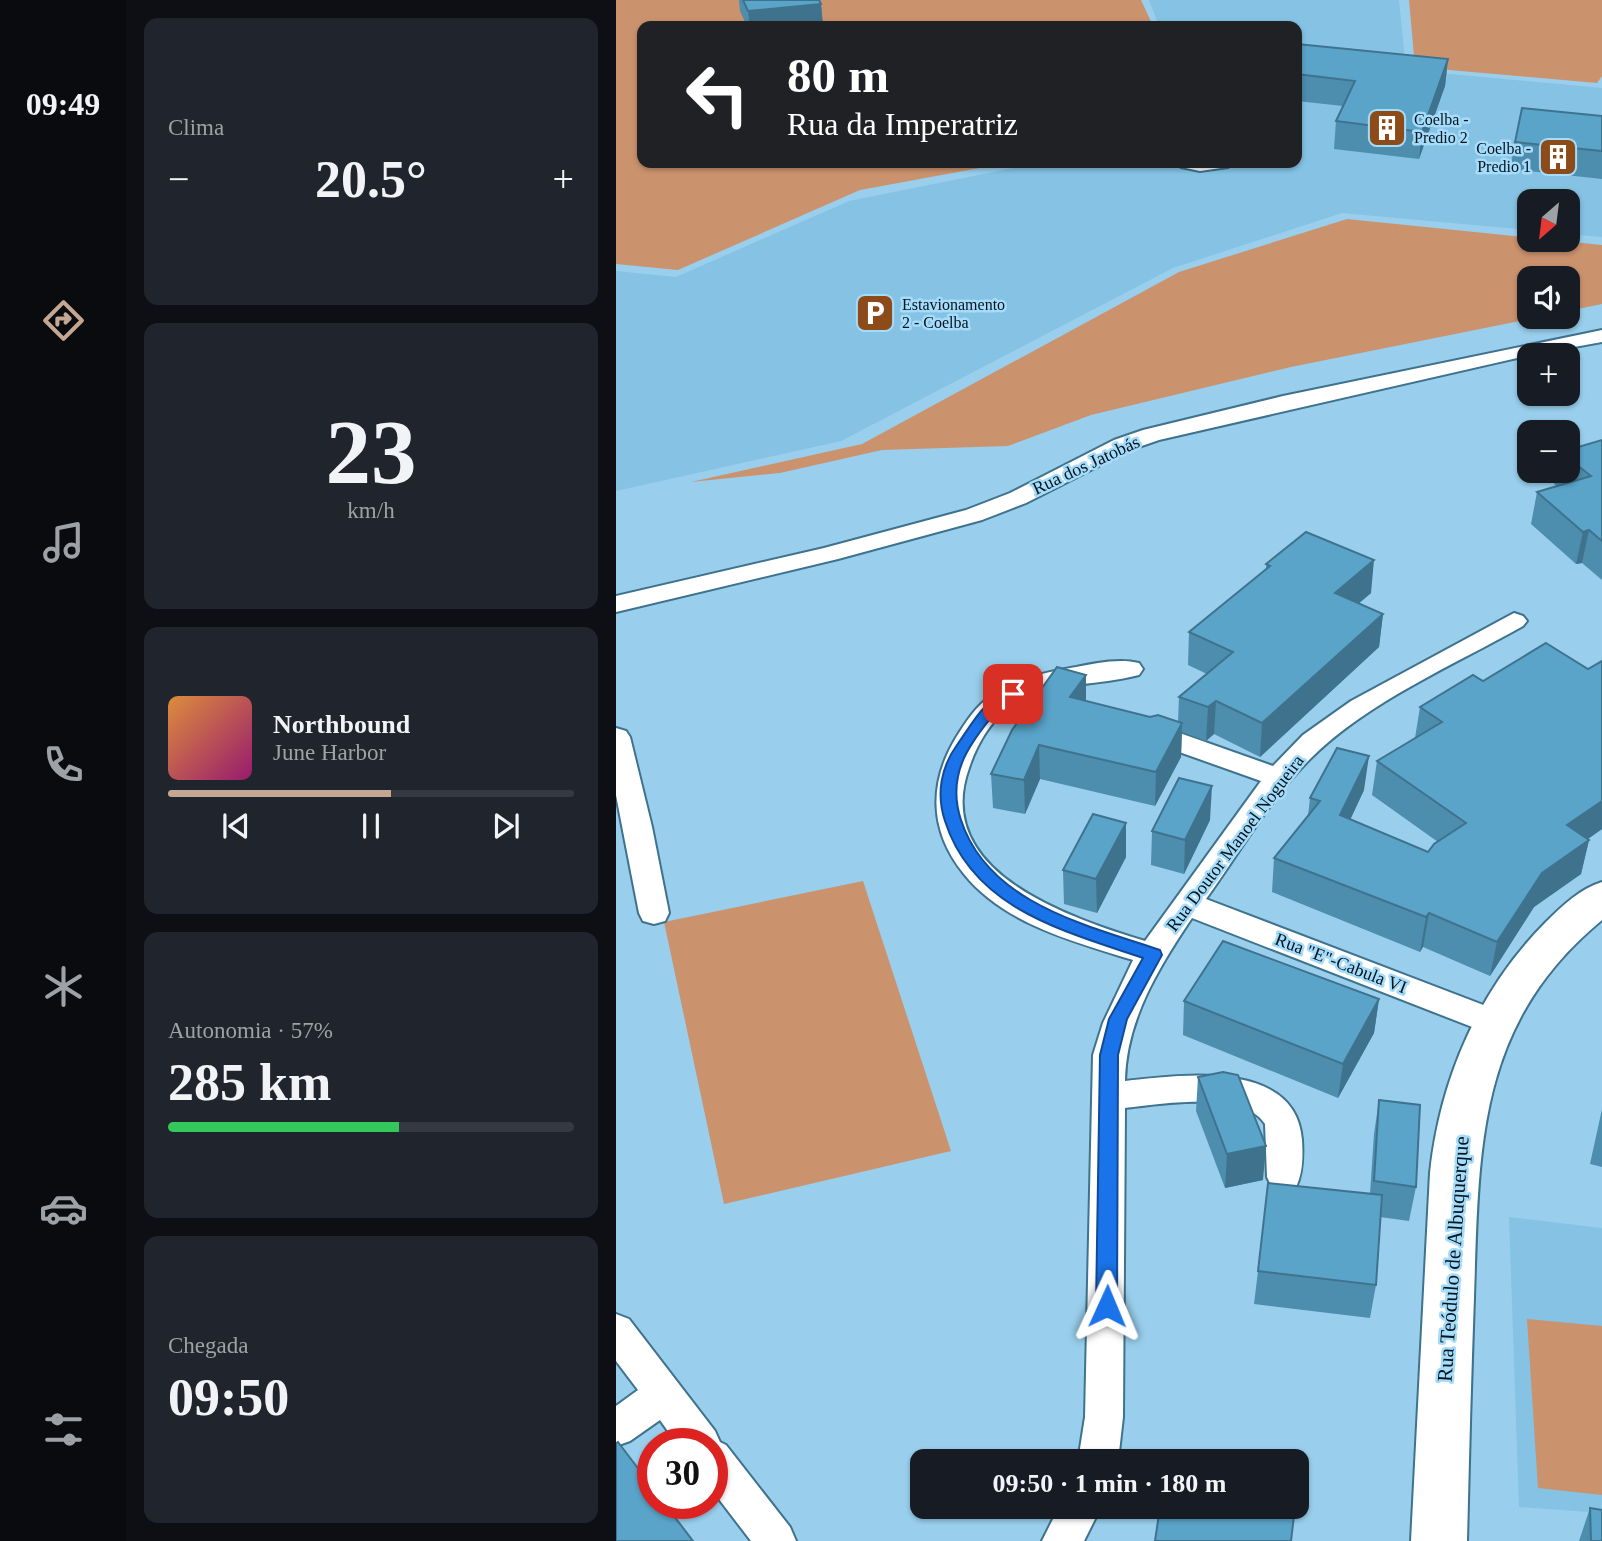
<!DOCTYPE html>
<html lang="pt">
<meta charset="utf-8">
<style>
:root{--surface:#171b24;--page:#20242c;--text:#f1f3f6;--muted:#9ea1a6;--line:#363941;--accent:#c4a793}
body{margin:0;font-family:"Times New Roman",serif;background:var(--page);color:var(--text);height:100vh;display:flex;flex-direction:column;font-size:26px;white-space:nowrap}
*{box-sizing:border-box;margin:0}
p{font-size:23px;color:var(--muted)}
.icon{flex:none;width:38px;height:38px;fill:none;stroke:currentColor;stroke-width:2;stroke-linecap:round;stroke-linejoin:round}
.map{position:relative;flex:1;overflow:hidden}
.details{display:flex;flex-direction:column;gap:18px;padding:18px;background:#0d0f14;width:490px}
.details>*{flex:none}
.guide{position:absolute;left:21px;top:21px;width:665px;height:147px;border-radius:14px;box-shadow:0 2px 5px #0004;background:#202124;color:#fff;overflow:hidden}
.needle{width:46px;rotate:208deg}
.controls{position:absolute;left:901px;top:189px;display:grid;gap:14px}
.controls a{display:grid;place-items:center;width:63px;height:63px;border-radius:14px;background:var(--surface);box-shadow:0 2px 5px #0004;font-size:35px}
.speed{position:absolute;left:21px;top:1428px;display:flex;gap:14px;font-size:35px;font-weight:700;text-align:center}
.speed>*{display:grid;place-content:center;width:91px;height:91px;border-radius:50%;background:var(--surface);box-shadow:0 2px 5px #0004;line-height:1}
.speed .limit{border:10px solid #d22;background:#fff;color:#111}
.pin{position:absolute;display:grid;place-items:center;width:60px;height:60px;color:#fff;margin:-30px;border-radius:14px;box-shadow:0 4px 10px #0006}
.me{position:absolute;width:77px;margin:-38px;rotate:1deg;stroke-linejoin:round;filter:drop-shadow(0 0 5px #0008)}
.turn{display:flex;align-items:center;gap:24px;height:147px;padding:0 35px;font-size:32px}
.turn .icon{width:91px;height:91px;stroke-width:2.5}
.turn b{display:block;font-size:49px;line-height:60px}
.big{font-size:52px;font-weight:700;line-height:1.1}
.details .tile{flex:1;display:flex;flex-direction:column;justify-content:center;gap:10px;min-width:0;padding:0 24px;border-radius:14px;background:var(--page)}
.details .dial{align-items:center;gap:0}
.dial b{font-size:91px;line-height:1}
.song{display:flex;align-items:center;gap:21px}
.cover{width:84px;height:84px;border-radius:10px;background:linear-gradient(135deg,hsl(30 70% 55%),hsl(320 70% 35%))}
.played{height:7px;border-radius:4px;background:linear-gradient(90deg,var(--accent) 55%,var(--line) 55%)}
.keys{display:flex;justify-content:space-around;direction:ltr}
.heat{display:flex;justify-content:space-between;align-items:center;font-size:38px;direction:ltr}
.charge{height:10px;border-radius:5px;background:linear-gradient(90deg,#34c759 57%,var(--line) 0)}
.trip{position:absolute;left:294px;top:1449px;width:399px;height:70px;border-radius:14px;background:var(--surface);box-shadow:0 2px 5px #0004;font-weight:700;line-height:70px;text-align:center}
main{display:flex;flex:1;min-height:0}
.dock{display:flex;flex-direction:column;width:126px;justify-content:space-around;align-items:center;background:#090b0e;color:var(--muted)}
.dock .icon{width:49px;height:49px}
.dock .on{color:var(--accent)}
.dock b{font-size:32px;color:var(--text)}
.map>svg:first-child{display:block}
</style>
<main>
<nav class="dock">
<b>09:49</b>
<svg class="icon on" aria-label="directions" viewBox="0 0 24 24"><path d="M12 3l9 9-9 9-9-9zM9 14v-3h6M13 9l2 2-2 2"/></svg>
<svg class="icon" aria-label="music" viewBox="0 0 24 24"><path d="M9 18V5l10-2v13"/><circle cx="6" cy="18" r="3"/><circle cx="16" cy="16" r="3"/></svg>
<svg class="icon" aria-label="phone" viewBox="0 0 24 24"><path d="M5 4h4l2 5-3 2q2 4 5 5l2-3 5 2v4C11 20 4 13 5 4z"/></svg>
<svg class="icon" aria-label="climate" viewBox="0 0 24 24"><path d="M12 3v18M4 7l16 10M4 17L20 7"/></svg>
<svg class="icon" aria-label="car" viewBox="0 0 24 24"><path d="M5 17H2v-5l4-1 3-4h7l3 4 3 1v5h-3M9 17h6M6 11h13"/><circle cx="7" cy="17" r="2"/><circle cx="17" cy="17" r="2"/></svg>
<svg class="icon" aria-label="filters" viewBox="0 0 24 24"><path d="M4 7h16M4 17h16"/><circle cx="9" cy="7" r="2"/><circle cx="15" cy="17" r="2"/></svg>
</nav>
<section class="details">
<div class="tile"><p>Clima</p>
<div class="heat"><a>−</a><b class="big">20.5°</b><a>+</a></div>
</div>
<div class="tile dial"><b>23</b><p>km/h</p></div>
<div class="tile">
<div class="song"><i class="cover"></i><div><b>Northbound</b><p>June Harbor</p></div></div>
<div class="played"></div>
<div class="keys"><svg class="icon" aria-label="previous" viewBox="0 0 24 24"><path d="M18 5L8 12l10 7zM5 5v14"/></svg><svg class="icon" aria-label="pause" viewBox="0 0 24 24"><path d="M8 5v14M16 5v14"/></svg><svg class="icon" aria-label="next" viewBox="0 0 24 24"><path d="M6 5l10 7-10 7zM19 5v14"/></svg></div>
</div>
<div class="tile"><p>Autonomia · 57%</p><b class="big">285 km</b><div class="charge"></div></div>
<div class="tile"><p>Chegada</p><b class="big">09:50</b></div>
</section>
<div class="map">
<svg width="986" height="1541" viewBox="0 0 986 1541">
<rect width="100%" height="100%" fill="#99cfed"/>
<!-- built -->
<g fill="#85c2e4">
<polygon points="533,0 783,0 790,70 986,88 986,237 952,234 952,201 914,201 913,230 726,213 557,268 225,441 0,491 0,271 60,277 233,201 422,163 681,163 681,26 543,26"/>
<polygon points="893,1217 986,1228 986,1513 903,1507"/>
</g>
<!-- green -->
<g fill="#cb926e">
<polygon points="0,0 525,0 537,26 26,26 26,163 391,163 244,190 62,270 0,264"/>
<polygon points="793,0 986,0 986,76 981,83 799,67"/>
<polygon points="731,219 986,245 986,304 952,311 952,278 914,278 914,317 924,317 675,367 475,415 392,446 266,450 164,473 75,482 246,444 563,272"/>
<polygon points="247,881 335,1151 108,1204 48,922"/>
<polygon points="911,1319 986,1326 986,1495 922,1488"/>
</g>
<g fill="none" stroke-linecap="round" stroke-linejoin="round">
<!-- street casing -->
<g stroke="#3e728d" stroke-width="4">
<g id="street">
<polygon points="562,163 615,163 612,167 584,171 565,167"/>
<polygon points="986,330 986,342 914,355 543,440 514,450 410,503 366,520 222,559 0,612 0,596 208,548 350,510 394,493 498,440 527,430 667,396"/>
<path d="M898,613L907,616L911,621L907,626C836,666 753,701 695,758C656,796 622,855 590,899L891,1014L896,1023L891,1032L880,1035L869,1032L576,918C543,967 510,1020 509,1081C565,1075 680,1059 686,1140C687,1156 687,1173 680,1187L668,1192L656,1187L651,1177L649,1124C628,1090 543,1104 509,1108L507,1417L502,1461H462L469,1417L477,1055L487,1023L517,960C459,942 388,924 348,874C313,831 312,783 341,736C350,722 360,706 375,696C399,679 431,672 460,667C480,663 504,658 523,663L527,669L523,675C481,686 439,681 399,704C376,717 361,744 353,768C315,873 455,918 529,941L645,781L521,737L517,731L521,725L531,722L541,725L657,766L687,735L735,701Z"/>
<polygon points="0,728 10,731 14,737 36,827 53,913 49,921 38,924 27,921 23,913 0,795"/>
<polygon points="0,1314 13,1319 99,1431 104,1442 110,1445 174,1527 180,1541 135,1541 96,1490 96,1444 61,1444 44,1420 14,1441 0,1446 0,1406 22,1390 0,1361"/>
<polygon points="443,1507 485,1507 468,1541 426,1541"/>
</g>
</g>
<!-- secondary casing -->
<g stroke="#3e728d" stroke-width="4">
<path id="secondary" d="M986,882V920C860,1024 863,1148 858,1297C855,1378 853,1460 851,1541H795L814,1173C824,1079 863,989 930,922C947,905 964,889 986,882Z"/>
</g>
<!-- street -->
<use href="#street" fill="#fff" fill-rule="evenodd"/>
<!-- secondary -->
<use href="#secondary" fill="#fff" fill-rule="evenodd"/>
</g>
<!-- wall -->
<g fill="#4d8dae">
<polygon points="123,0 203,0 205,4 207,26 131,26 124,11"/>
<polygon points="681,44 832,59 829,86 803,159 718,149 720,121 727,106 681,101"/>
<polygon points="986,116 986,179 894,169 899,142"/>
<polygon points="986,440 986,580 966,563 960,564 915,524 921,492 941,486 938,484 941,471 952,471 952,450"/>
<polygon points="650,564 755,593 742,604 767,614 763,647 644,757 598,734 590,741 566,732 565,757 539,806 424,779 409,814 377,808 375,774 470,675 470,701 534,717 562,722 563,697 591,674 572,665 573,632 650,570"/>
<polygon points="986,661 986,829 972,839 973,840 965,874 918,907 874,976 807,947 804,952 656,892 658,858 692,816 694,798 748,790 734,820 812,852 822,842 756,795 761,761 799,738 804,707 867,681 972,669"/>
<polygon points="594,820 568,874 535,865 536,831"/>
<polygon points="510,823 510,857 481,913 448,904 447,870"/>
<polygon points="763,999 758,1033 722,1098 567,1035 568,1001"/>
<polygon points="582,1077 647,1180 609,1188 580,1111"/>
<polygon points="763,1100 800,1187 793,1221 764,1217 760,1285 754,1318 638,1304 642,1271 754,1194 758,1134"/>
<polygon points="986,1109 986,1167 974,1164"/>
<polygon points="974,1508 986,1541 963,1541"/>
</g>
<!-- shaded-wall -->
<g fill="#3f738d">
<polygon points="205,4 207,26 134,26 132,11"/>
<polygon points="832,59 829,86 803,159 806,132"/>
<polygon points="973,530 966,563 960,564 967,532"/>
<polygon points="758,560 755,593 716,626 719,593"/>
<polygon points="767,614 763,647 644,757 646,723"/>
<polygon points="470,675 470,708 454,697"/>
<polygon points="600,701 598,734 590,741 592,707"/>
<polygon points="566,723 565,757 539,806 540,772"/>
<polygon points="423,745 424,779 409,814 408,780"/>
<polygon points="753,756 748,790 720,850 724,815"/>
<polygon points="596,786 594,820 568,874 569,840"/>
<polygon points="986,801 986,829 943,859 951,825"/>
<polygon points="510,823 510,857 481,913 480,879"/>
<polygon points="973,840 965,874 918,907 874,976 881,942 926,873"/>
<polygon points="813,913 807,947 804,952 810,917"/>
<polygon points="763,999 758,1033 722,1098 727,1064"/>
<polygon points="650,1146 647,1180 609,1188 611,1154"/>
</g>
<!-- building -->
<g fill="#5aa4ca" stroke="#3f738d" stroke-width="2">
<polygon points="127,0 203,0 205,4 132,11"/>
<polygon points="681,44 832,59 806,132 720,121 739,81 681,74"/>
<polygon points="906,108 986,116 986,151 899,142"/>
<polygon points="986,440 986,541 973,530 967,532 921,492 975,476 952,458 952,450"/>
<polygon points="690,532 758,560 719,593 767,614 646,723 600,701 592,707 563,697 617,652 573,632 654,566 650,564"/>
<polygon points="930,643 972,669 986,661 986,801 951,825 973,840 926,873 881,942 813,913 810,917 658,858 704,801 694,798 721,748 753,756 724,815 812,852 818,844 850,823 761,761 826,722 804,707 857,675 867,681"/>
<polygon points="441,667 470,675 454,697 534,717 542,715 566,723 540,772 423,745 408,780 375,774 396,730"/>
<polygon points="563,778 596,786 569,840 536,831"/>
<polygon points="477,814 510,823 480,879 447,870"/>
<polygon points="607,941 763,999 727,1064 568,1001"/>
<polygon points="607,1072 622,1075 650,1146 611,1154 582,1077"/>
<polygon points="763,1100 804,1105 800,1187 758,1181"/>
<polygon points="652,1183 766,1195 760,1285 642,1271"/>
<polygon points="2,1442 37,1488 37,1503 48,1503 77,1541 0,1541 0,1443"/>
<polygon points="544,1507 679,1507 675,1541 539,1541"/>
<polygon points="974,1508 986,1510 986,1541 975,1541"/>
</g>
<!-- route -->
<path fill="#1a73e8" stroke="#114b97" stroke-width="2" d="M397,689L404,694C398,701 389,703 383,709C371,721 355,743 348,758C339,778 338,799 345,820C372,903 470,925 544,950L546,955L511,1019L502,1055L501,1306L498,1313L491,1315L483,1313L480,1306L484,1055L493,1019L527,958C448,931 357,909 329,821C320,794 325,767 341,745C356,724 370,696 397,689Z"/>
<!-- icons -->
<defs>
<g id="building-square" transform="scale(2.0125)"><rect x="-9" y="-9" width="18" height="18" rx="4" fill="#8d4b19" stroke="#a6dcfa"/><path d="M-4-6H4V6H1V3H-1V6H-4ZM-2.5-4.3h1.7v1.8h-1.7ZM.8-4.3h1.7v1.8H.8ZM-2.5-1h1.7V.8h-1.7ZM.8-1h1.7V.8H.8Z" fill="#fff"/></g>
<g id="parking-square" transform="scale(2.0125)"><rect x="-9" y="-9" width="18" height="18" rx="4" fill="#8d4b19" stroke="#a6dcfa"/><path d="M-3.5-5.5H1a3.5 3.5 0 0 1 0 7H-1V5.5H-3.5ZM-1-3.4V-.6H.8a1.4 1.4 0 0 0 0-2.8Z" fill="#fff"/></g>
</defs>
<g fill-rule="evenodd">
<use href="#building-square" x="771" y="128"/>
<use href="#building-square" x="942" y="157"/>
<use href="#parking-square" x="259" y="313"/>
</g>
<g text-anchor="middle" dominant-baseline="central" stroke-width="5" stroke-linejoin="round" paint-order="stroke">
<!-- far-poi labels -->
<g font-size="16" fill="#01151f" stroke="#a6dcfa" text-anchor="start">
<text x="798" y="119">Coelba -<tspan x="798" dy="18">Predio 2</tspan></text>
<text x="915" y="148" text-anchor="end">Coelba -<tspan x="915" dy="18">Predio 1</tspan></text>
<text x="286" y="304">Estavionamento<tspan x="286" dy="18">2 - Coelba</tspan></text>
</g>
<!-- street labels -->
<g font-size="18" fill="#01151f" stroke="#a6dcfa">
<text transform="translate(470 465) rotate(-25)">Rua dos Jatobás</text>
<text transform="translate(619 843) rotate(-53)">Rua Doutor Manoel Nogueira</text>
<text transform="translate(725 963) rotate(21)">Rua "E"-Cabula VI</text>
</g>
<!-- near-street labels -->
<g font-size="21" fill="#01151f" stroke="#a6dcfa">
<text transform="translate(837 1259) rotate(-86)">Rua Teódulo de Albuquerque</text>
</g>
</g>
</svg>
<div class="controls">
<a><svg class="needle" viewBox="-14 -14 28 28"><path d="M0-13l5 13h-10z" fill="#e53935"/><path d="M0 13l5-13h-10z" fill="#9ea1a6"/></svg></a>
<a><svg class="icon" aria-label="sound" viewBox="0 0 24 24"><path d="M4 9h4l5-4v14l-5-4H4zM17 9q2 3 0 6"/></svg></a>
<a>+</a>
<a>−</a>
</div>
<div class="speed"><div class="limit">30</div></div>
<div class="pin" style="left:397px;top:694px;background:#d93025"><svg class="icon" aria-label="arrive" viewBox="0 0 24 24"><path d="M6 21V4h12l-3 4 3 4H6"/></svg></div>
<svg class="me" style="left:491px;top:1306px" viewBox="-20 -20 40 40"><path d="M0-17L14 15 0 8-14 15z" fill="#1a73e8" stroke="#fff" stroke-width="4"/></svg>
<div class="trip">09:50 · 1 min · 180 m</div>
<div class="guide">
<div class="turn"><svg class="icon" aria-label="left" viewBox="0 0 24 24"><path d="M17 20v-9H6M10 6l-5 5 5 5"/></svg><div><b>80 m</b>Rua da Imperatriz</div></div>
</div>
</div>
</main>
